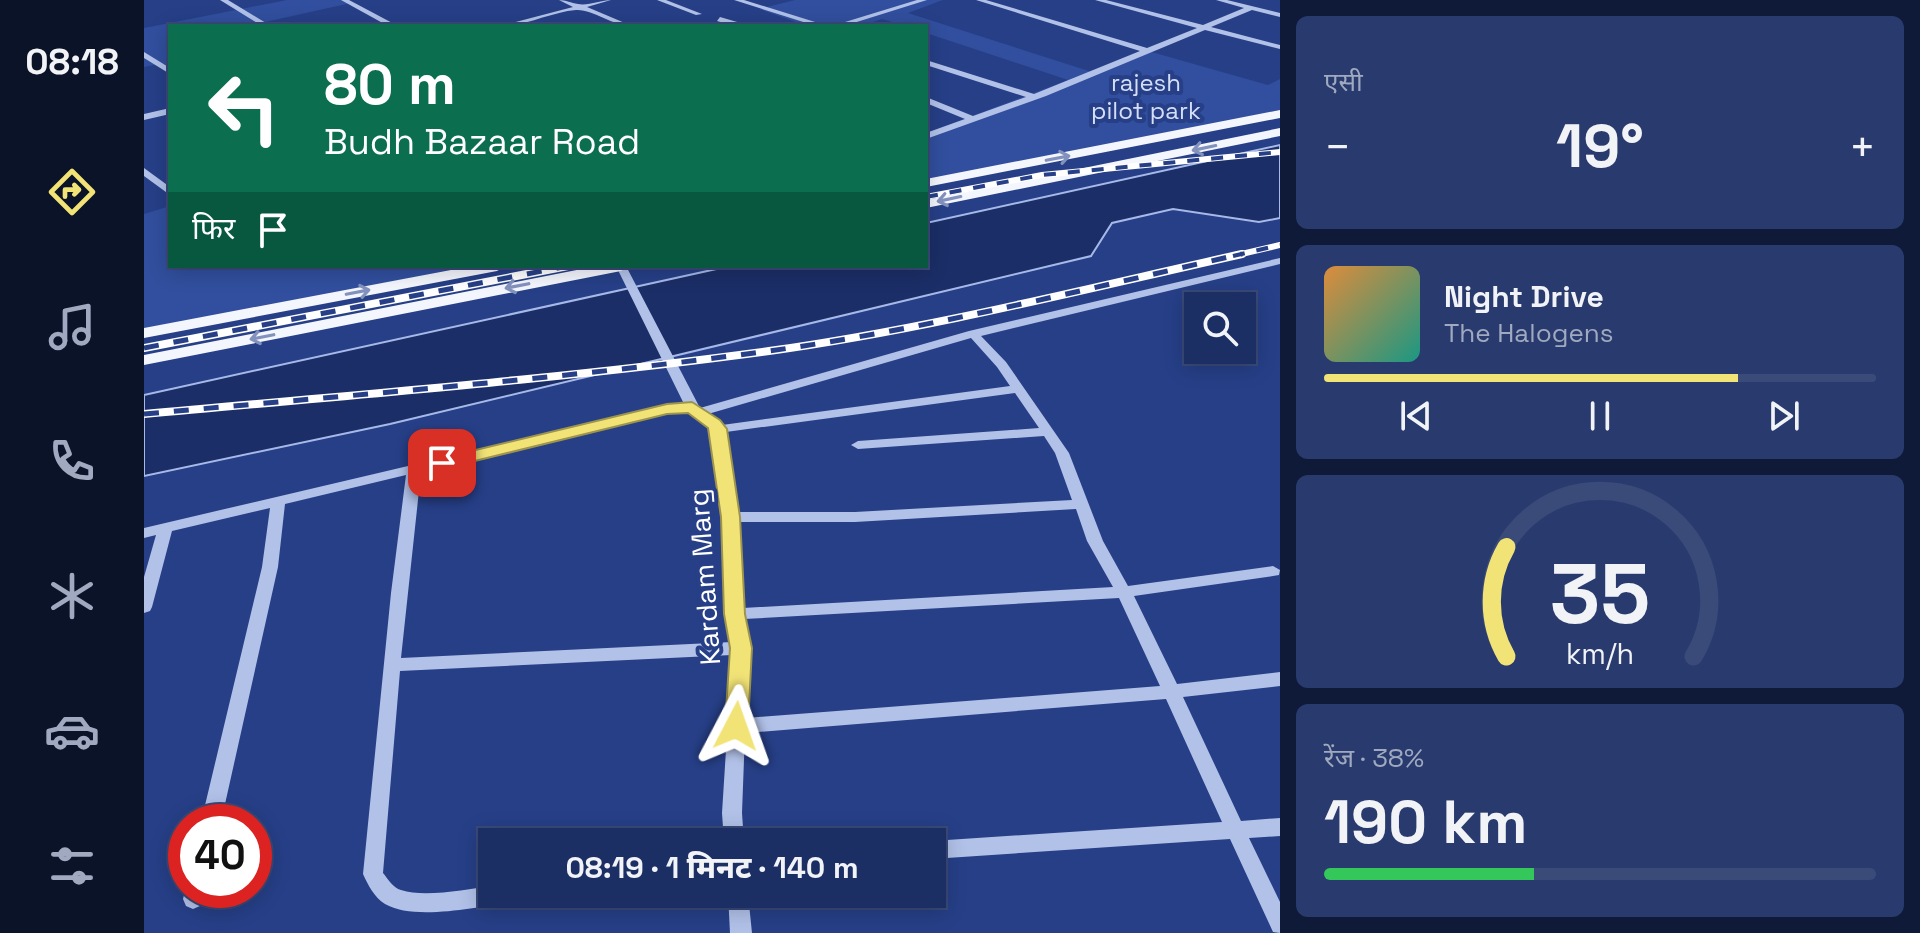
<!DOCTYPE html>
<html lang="hi">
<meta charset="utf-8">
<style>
:root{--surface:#1c2f65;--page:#293b6e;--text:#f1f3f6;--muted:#a0a9bf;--line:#3a4a79;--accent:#f1e376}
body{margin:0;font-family:"Space Grotesk","Noto Sans Devanagari",sans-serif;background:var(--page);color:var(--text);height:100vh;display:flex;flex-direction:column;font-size:30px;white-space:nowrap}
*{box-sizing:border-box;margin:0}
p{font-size:26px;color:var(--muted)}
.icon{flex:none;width:44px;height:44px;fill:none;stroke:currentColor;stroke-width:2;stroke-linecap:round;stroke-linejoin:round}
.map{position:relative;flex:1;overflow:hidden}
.panel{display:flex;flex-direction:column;gap:16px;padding:16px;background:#0f1a38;width:640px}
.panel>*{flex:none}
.banner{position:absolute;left:24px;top:24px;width:760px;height:244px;border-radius:0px;box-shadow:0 4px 20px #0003,0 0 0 2px var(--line);background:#0b6e4f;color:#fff;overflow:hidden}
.controls{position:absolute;left:1040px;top:292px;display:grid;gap:16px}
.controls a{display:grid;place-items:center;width:72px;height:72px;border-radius:0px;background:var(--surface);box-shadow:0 4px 20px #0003,0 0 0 2px var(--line);font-size:40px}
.speed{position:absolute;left:24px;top:804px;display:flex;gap:16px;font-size:40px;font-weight:700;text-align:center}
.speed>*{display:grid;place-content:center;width:104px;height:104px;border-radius:50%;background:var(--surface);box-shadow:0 4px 20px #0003,0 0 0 2px var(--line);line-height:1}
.speed .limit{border:12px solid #d22;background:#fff;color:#111}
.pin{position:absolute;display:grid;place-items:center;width:68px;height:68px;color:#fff;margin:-34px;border-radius:16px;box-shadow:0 4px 12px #0006}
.me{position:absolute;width:88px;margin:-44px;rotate:4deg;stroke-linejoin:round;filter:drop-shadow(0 0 6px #0008)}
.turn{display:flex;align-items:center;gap:28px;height:168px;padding:0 24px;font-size:36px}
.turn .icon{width:104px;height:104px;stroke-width:2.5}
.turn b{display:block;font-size:56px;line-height:68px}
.then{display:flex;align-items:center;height:76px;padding:0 24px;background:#0003;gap:16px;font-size:30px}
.big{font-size:60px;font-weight:800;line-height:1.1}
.panel .tile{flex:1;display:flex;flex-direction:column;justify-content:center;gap:12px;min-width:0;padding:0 28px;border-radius:12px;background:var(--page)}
.panel .dial{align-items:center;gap:0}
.dial svg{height:208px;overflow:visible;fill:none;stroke:var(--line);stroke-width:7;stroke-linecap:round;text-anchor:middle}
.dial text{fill:var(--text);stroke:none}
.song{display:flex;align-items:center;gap:24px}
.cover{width:96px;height:96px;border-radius:12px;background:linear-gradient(135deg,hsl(30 70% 55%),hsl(170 70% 35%))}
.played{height:8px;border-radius:4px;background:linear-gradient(90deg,var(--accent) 75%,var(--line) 75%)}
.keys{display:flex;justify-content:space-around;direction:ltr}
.heat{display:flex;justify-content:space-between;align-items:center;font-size:44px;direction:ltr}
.charge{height:12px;border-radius:6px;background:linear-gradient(90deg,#34c759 38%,var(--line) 0)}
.trip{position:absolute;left:334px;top:828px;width:468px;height:80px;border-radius:0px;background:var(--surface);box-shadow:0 4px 20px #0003,0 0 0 2px var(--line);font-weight:800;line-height:80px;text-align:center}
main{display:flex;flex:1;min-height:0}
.tabs{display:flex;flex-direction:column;width:144px;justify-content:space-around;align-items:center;background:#0b1328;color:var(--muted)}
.tabs .icon{width:56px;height:56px}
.tabs .active{color:var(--accent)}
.tabs b{font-size:36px;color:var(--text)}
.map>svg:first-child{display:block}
</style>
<main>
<nav class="tabs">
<b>08:18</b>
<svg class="icon active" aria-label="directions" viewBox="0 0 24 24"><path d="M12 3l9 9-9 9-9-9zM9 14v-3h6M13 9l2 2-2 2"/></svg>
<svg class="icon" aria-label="music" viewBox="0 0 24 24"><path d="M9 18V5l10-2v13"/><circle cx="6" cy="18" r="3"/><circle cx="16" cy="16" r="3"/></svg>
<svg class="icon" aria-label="phone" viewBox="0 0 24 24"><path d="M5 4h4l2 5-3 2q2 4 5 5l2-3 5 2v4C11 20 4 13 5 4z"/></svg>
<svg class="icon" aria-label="climate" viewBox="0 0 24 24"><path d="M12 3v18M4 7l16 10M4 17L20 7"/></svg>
<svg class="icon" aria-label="car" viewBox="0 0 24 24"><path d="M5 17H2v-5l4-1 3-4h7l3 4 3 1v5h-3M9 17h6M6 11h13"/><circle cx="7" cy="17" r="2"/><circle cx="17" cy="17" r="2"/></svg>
<svg class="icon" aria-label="filters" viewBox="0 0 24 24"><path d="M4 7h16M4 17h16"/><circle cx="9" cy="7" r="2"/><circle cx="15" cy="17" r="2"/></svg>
</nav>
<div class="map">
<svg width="1136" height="933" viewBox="0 0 1136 933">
<rect width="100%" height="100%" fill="#263f87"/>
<!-- green -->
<g fill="#314f9e">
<polygon points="143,0 200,0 207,3 103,26 26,26 26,72 15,64 0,67 0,28"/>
<polygon points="651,0 799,0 764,13 948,72 1004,51 1124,85 1136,79 1136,110 782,182 782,133 924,80 782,33 782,26 761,26 738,19 717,26 663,26 615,9"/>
<polygon points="26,206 26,266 325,266 0,332 0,214"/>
</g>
<!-- water -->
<polygon fill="#1b2e67" stroke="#a6b9e9" stroke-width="2" points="1136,145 1136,218 1115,222 1029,209 968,223 947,256 246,424 0,476 0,395 586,266 782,266 782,223"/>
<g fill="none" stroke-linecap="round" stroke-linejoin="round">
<!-- minor -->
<g fill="#b1c1e8" fill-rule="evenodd">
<polygon points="76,0 84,0 127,26 118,26"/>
<polygon points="197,0 205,0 254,26 244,26"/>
<path d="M415,0C422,0 427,3 434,4C444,6 457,0 467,0L443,7L488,26C468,26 449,9 432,10C407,12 383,26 356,26L429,7Z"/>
<polygon points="513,0 522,0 558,14 552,15"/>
<polygon points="590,0 600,0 684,26 672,26"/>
<polygon points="773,0 783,0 700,26 688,26"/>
<polygon points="832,0 842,0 1003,48 1053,28 951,0 962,0 1059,25 1100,8 1072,0 1083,0 1136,13 1136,17 1108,10 1067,27 1136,45 1136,49 1061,30 902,96 782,139 782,133 821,119 782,103 782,97 829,116 882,97 782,65 782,60 890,94 996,51"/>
<polygon points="576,17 600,24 601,26 590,26 573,21"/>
<polygon points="0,52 26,68 26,74 0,58"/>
<polygon points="26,108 26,114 0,120 0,114"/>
<polygon points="0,168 26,187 26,195 0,176"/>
<path d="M1136,258V264L837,336L862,362L925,453L959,541L984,586L1129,566L1136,570L1135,575L1129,576L990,596L1033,684L1136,672V686L1039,697L1097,821L1136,818V836L1105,838L1136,902V933L1129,932L1086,839L788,859V842H786L788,841L1078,822L1022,699L601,733L598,813L600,842H580L578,813L588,655L256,671L239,873C244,879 249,888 257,890C281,898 323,889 348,886V894H375L372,901L365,903C332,907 270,921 241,904C230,897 224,885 219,874L247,593L262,475L141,504L134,567L77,822H57L118,567L126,508L28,531L8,607L6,611L0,613V577L12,535L0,538V528L523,405L540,404L472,266H482L556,408L825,331ZM827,338L853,367L866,386L578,425L564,414ZM871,393L895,428L714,441L707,445L714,449L900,436L911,453L928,500L711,512H593L582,432ZM545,412L568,430L579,517L583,614L588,642L257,658L277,472L523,413ZM932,509L943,541L969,587L599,608L594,522H711ZM975,598L1016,686L602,718L605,648L600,619Z"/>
<polygon points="42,887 42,890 61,890 56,906 49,909 42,906 39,899"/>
<polygon points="584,894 604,894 608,933 586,933"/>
</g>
<!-- major -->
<g fill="#f4f6fe" fill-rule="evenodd">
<polygon points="1136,110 1136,118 782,187 782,179"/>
<polygon points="1136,128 1136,136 782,208 782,200"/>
<polygon points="328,266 361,266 353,271 0,338 0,328"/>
<polygon points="453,266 485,266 477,271 0,365 0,355"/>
</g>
<!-- rail-far1 casing -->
<g stroke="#fff" stroke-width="6">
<g id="rail-far1">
<polyline points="782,197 898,175 1136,152"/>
<polyline points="1089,256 1136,245"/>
</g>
</g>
<!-- rail casing -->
<g stroke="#fff" stroke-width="8">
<g id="rail">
<polyline points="0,348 424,266"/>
<path d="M0,414C208,395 417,379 625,351C784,329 941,289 1098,254"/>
</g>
</g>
<!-- rail-far1 -->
<use href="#rail-far1" stroke="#263f87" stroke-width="4" stroke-dasharray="12" stroke-linecap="butt"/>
<!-- rail -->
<use href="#rail" stroke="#263f87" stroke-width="5" stroke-dasharray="15" stroke-linecap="butt"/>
</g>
<!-- one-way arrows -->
<defs><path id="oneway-shaft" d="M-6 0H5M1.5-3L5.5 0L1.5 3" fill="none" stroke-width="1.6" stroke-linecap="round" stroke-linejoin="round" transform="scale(2)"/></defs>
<g stroke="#8391bd">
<use href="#oneway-shaft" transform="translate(1060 148) rotate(168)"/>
<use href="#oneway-shaft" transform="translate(914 158) rotate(-11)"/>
<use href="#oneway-shaft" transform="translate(805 199) rotate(168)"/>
<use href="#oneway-shaft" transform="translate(373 286) rotate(169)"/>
<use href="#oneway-shaft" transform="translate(214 292) rotate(-11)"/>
<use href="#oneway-shaft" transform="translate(118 337) rotate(169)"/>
</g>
<!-- route -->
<polygon fill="#f1e376" stroke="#9d944d" stroke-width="2" points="548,402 576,420 583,429 596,517 601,614 608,648 604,726 600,733 592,735 584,733 581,726 586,648 580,614 577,517 564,428 544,413 523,414 298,469 289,463 298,458 523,404"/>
<g text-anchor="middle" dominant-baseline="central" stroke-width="8" stroke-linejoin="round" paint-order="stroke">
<!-- far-park labels -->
<g font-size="24" fill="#d5def7" stroke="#263f87">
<text x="1002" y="82">rajesh<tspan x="1002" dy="28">pilot park</tspan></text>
</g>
<!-- street labels -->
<g font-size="28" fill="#fff" stroke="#263f87">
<text transform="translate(560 577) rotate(-94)">Kardam Marg</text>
</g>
</g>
</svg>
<div class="controls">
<a><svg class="icon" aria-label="search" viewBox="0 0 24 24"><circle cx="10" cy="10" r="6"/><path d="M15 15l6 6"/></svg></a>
</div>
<div class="speed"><div class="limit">40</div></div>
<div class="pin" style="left:298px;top:463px;background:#d93025"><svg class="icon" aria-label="arrive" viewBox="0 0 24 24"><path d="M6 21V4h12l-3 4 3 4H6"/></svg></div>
<svg class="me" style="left:592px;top:726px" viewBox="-20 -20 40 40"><path d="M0-17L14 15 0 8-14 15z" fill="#f1e376" stroke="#fff" stroke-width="4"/></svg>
<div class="trip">08:19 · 1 मिनट · 140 m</div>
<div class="banner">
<div class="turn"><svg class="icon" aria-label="left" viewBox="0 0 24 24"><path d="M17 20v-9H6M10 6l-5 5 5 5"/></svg><div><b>80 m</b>Budh Bazaar Road</div></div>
<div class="then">फिर<svg class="icon" aria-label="arrive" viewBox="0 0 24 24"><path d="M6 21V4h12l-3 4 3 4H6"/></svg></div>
</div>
</div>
<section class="panel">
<div class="tile"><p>एसी</p>
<div class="heat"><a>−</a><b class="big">19°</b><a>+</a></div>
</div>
<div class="tile">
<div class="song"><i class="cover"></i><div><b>Night Drive</b><p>The Halogens</p></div></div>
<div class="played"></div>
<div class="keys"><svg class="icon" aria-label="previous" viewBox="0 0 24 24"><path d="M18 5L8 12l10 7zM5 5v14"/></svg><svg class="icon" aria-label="pause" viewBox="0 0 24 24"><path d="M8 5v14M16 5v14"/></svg><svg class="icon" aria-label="next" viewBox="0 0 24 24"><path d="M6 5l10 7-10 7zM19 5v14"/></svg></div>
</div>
<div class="tile dial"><svg viewBox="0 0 100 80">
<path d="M14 69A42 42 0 1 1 86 69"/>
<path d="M14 69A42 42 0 0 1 14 27" stroke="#f1e376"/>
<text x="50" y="56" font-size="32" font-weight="700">35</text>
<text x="50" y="72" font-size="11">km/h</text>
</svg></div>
<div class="tile"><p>रेंज · 38%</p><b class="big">190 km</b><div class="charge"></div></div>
</section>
</main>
